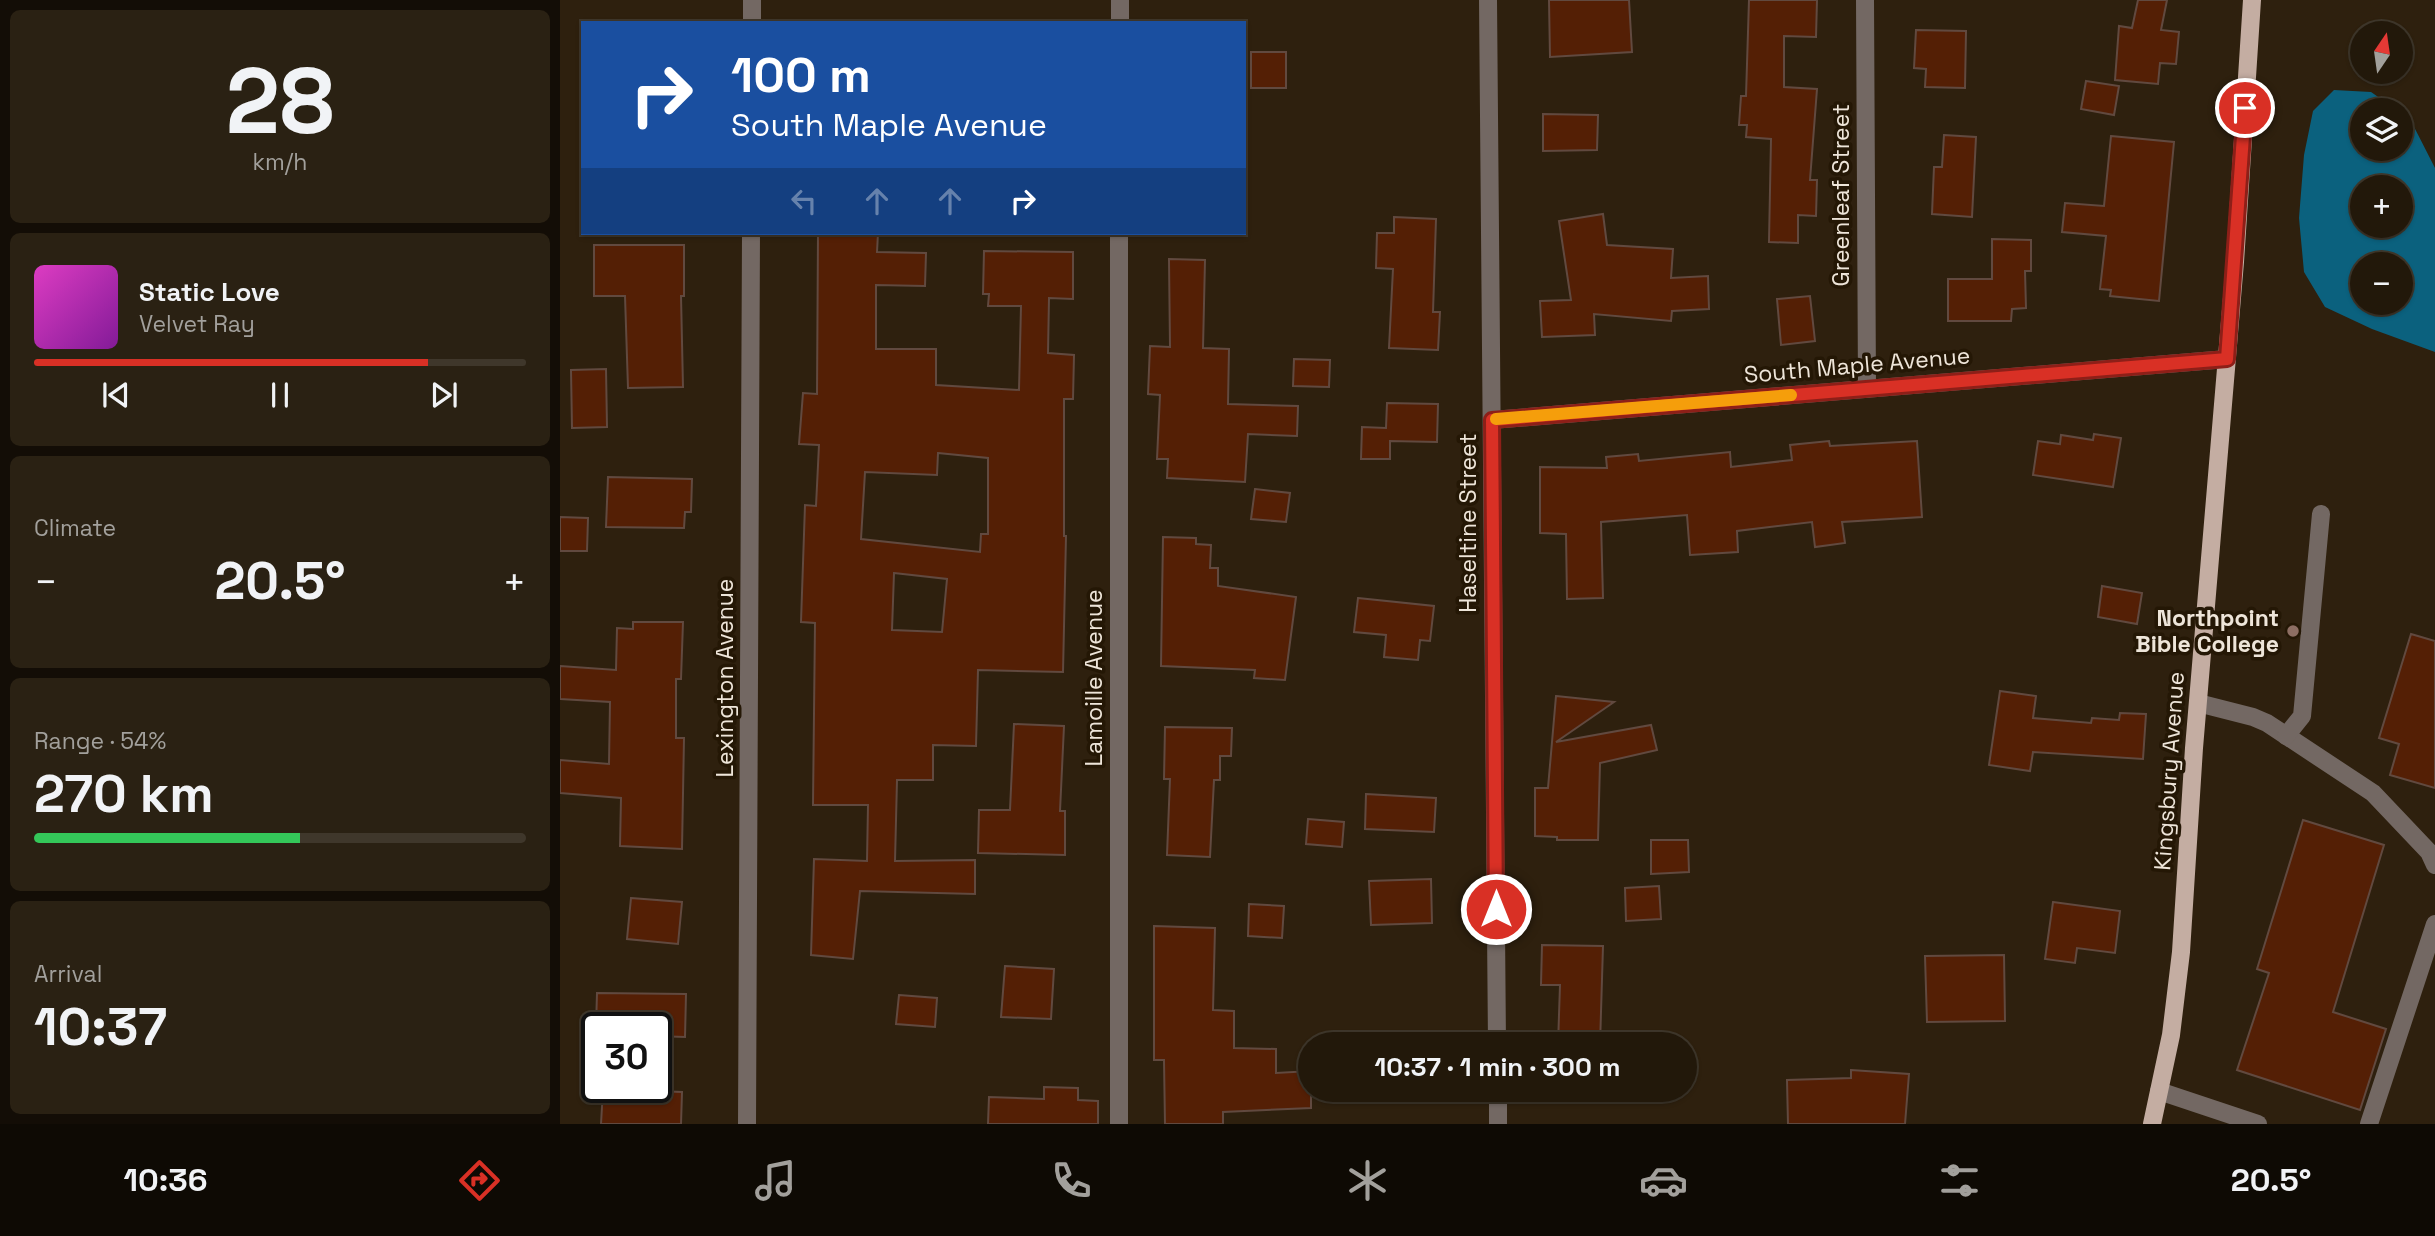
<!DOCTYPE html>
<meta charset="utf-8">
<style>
:root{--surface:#22180a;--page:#2a2113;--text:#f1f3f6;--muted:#a2a09c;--line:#3f372b;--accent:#d93025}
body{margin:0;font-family:"Space Grotesk",sans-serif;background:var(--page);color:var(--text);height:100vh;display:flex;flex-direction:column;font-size:26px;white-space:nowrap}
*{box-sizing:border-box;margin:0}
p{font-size:23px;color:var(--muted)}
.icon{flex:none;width:38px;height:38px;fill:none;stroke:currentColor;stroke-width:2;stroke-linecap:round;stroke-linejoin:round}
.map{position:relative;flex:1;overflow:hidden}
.sheet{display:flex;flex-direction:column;gap:10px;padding:10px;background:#130d06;width:560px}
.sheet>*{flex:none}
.top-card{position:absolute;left:21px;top:21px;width:665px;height:214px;border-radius:0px;box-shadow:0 2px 5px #0004,0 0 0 2px var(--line);background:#1a4fa0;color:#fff;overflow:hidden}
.needle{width:46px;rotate:13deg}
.buttons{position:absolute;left:1790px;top:21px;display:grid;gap:14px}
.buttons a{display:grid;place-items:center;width:63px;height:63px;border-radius:50%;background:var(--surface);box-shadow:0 2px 5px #0004,0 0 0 2px var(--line);font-size:35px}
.speed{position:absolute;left:21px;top:1012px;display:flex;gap:14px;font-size:35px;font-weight:700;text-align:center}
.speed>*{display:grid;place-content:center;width:91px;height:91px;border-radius:50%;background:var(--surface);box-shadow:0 2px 5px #0004,0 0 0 2px var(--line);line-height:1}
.speed .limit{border:4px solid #111;border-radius:10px;background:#fff;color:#111}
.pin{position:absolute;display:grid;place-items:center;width:60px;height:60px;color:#fff;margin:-30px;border:4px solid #fff;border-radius:50%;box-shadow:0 2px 7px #0007}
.me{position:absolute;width:77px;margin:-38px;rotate:0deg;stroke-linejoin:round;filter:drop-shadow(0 0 5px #0008)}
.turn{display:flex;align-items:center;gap:24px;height:147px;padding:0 35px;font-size:32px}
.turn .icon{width:91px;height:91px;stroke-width:2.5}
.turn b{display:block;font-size:49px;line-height:60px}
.lanes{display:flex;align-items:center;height:66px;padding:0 35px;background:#0003;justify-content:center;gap:35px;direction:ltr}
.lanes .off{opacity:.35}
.big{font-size:52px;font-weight:800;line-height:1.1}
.sheet .widget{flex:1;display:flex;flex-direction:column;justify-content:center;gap:10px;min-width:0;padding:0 24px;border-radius:10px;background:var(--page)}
.sheet .dial{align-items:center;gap:0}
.dial b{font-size:91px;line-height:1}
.song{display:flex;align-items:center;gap:21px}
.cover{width:84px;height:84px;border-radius:10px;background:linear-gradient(135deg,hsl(310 70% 55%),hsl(290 70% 35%))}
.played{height:7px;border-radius:4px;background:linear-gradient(90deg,var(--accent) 80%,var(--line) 80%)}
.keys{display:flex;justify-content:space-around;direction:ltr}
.heat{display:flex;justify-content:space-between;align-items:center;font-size:38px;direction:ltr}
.charge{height:10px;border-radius:5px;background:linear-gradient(90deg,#34c759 54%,var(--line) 0)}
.trip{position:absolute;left:738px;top:1032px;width:399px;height:70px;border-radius:35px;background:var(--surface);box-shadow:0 2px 5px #0004,0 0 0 2px var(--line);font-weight:800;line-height:70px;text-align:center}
.tabs{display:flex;height:112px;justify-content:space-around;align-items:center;background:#0e0a04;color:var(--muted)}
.tabs .icon{width:49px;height:49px}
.tabs .current{color:var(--accent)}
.tabs b{font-size:32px;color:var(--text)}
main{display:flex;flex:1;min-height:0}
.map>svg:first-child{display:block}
</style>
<main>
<section class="sheet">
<div class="widget dial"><b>28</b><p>km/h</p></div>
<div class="widget">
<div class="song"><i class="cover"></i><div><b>Static Love</b><p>Velvet Ray</p></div></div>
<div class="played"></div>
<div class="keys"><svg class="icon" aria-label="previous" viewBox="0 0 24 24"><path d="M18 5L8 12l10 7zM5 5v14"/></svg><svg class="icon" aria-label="pause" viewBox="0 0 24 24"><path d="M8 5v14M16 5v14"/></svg><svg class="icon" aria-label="next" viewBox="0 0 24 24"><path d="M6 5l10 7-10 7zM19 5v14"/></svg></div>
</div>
<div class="widget"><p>Climate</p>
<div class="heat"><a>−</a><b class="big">20.5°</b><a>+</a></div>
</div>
<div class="widget"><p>Range · 54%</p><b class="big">270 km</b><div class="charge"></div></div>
<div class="widget"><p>Arrival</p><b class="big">10:37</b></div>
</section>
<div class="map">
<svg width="1875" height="1124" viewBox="0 0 1875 1124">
<rect width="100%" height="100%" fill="#2e200e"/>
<!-- water -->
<path fill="#0b617e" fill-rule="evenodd" d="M1774,90L1811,92L1837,110H1802V149H1841V113L1850,119L1875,168V352L1812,329L1765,307L1744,272L1739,218L1744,155L1753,111ZM1802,187H1841V226H1802ZM1802,264H1841V303H1802Z"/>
<!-- building -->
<g fill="#541f05" stroke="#61493f" stroke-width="2" fill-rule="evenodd">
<polygon points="989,0 1069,0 1072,52 990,57"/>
<polygon points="1189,0 1257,0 1256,37 1224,36 1224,87 1257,89 1250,180 1257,180 1256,216 1238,215 1238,243 1209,242 1211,139 1186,137 1187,125 1179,125 1181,96 1186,96"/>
<polygon points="1578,0 1607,0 1601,30 1619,32 1616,64 1600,63 1598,84 1555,80 1559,26 1572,28"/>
<polygon points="1356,30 1406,31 1405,88 1365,87 1366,69 1354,68"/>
<rect x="691" y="52" width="35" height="36"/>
<polygon points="1526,81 1559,86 1554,115 1521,109"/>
<polygon points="983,114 1038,115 1037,150 983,151"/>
<polygon points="1384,135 1416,137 1412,217 1372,214 1374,167 1382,167"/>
<polygon points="1551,136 1614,142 1599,301 1550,296 1551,290 1540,289 1546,236 1502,232 1505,203 1544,206"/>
<polygon points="1043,214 1047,245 1113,249 1111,278 1148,276 1149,309 1112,311 1111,321 1034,314 1035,335 982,337 980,301 1011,300 999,221"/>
<polygon points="834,217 876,219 873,312 880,312 878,350 829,348 833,269 816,268 817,233 834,233"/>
<path d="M258,233H318L317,252L366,253L365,286L316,285V349H376V385L459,390L461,306H428L429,294H423L424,251L513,252V299L489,298L488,353L514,355L513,399H504V536H506L503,672L418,670L416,746L373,745V780H337L335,861L415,860V894L300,891L293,959L251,955L254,859L307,861L308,805H253L255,623L241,622L245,505L256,506L259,445L239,444L243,393L257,394ZM378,453L428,458V534H421L420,552L301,539L305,472L377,475ZM334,573L387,579L382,632L332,630Z"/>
<polygon points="1432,239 1471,240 1471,271 1465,271 1466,308 1452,309 1451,321 1388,321 1388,279 1432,279"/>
<polygon points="34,245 124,245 124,296 121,296 123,387 68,388 65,296 34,296"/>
<polygon points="609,259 645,260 643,348 669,349 668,404 738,406 737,436 688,434 685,482 607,478 608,459 597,459 600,395 588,394 590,346 610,347"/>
<polygon points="1250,296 1255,341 1221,345 1217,299"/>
<polygon points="734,359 770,360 769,387 733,386"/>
<polygon points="46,369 47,427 12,428 11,370"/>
<polygon points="827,403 878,404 877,442 830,441 830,459 801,459 802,427 826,428"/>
<polygon points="1534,434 1561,438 1553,487 1473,475 1478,441 1500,444 1501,435 1533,440"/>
<polygon points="1269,441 1270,446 1357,441 1362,517 1282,522 1285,543 1255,547 1252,522 1177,531 1178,552 1130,555 1127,515 1041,522 1043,598 1007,599 1006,534 980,533 980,467 1047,468 1046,457 1078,454 1079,461 1170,452 1171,467 1232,460 1230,445"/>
<polygon points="48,477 132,479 131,512 125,512 124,528 46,527"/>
<polygon points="695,489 730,493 726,522 691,519"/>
<polygon points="0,517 28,518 27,551 0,551"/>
<polygon points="603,537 636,538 636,544 651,545 650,568 658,568 658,586 736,597 725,680 694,678 695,670 601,666"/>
<polygon points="1542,586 1582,593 1577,624 1538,617"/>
<polygon points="798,598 874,606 870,641 860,640 858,660 824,657 826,635 794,632"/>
<polygon points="73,622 123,622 121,679 116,679 116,738 124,738 122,849 60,846 61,798 0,793 0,760 49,764 50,702 0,699 0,666 56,670 57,628 73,629"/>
<polygon points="1851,634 1875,641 1875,788 1830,775 1839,744 1819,738"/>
<polygon points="1440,691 1476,696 1473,718 1531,723 1532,718 1559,720 1560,713 1586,714 1583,759 1473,752 1470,771 1429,765"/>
<polygon points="996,696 1054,702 996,742 1091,725 1097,750 1040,763 1038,840 997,840 997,837 975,836 975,788 988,788"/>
<polygon points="454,724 504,726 500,811 505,811 505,855 418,853 419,810 450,810"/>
<polygon points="605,727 672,728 671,756 660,756 660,780 654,780 650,857 607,855 610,779 604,779"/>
<polygon points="806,794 876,798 874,832 805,829"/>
<polygon points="748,819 784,822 782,847 746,844"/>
<polygon points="1743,820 1824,845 1773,1012 1826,1029 1800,1110 1677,1070 1709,973 1697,969"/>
<polygon points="1091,840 1128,840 1129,872 1091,874"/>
<polygon points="871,879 872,923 811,925 809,881"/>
<polygon points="1099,886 1101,919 1066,921 1065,888"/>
<polygon points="71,898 122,902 118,944 67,939"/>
<polygon points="1493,902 1560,911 1555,953 1517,948 1515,963 1485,959"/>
<polygon points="689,904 724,906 722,938 688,936"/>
<polygon points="594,926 655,928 653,1010 674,1011 674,1048 716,1049 716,1073 751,1071 751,1108 663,1112 663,1124 605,1124 604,1060 594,1060"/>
<polygon points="982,945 1043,946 1040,1045 998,1045 1000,985 981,985"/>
<polygon points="1444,955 1445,1021 1367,1022 1365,956"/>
<polygon points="445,966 494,969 491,1019 441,1017"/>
<polygon points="37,993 126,994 125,1037 96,1036 96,1027 36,1027"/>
<polygon points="339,995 377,998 375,1027 336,1024"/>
<polygon points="1291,1070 1349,1074 1345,1124 1228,1124 1227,1080 1291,1078"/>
<polygon points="484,1087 518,1088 518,1100 538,1101 538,1124 428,1124 429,1097 484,1099"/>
<polygon points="43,1089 122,1092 121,1124 41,1124"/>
</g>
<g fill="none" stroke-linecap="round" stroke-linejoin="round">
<!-- minor -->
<g stroke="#736863" stroke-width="18">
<polyline points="928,0 937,1045"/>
<polyline points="1305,0 1307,389"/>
<polyline points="192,23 192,0"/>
<polyline points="560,23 560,0"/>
<polyline points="932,420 1667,359"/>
<polyline points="1638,703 1693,717 1707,723 1813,793 1869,852 1875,865"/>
<polyline points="1726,736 1742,716 1761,514"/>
<polyline points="938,1090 938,1124"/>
<polyline points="1599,1091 1698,1124"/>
<polyline points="187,1124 191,233"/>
<polyline points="559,1124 559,233"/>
<polyline points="1809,1124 1875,924"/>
</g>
<!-- major -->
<polyline stroke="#c4ada2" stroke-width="18" points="1592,1124 1611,1035 1621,952 1634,748 1675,262 1692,0"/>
</g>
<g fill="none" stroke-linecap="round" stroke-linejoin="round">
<!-- route casing -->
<g stroke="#8d1f18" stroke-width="18">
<polyline id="route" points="936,909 932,420 1667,359 1685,108"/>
</g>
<!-- route -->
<use href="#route" stroke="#d93025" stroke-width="12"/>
<!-- slow -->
<polyline stroke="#f59e0b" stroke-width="12" points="936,419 1231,395"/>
</g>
<!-- markers -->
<circle fill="#8d6e63" stroke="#241705" stroke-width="2.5" cx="1733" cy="631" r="7"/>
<g text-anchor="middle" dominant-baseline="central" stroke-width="7" stroke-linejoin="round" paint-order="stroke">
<!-- street labels -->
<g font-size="23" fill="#eee5d9" stroke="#241705">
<text transform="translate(1281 195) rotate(-90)">Greenleaf Street</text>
<text transform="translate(1297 365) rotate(-5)">South Maple Avenue</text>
<text transform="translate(908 523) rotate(-90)">Haseltine Street</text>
<text transform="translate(165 678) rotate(-90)">Lexington Avenue</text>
<text transform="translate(534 678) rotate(-90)">Lamoille Avenue</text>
<text transform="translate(1609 771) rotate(-86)">Kingsbury Avenue</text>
</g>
<!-- poi labels -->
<g font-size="23" font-weight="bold" fill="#eee5d9" stroke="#241705" text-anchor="end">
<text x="1719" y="618">Northpoint<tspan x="1719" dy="26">Bible College</tspan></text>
</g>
</g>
</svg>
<div class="buttons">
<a><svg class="needle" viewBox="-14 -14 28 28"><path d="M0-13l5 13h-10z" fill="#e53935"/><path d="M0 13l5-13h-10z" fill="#a2a09c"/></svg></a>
<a><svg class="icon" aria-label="layers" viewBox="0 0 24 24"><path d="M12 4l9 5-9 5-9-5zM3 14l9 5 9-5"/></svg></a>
<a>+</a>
<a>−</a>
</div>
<div class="speed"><div class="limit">30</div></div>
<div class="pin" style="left:1685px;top:108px;background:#d93025"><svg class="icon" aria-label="arrive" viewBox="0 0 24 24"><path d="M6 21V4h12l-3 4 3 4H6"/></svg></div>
<svg class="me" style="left:936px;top:909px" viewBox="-20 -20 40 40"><circle r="17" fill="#d93025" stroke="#fff" stroke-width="3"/><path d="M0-11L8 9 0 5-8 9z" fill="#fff"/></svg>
<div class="trip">10:37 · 1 min · 300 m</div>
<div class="top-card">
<div class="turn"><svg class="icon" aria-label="right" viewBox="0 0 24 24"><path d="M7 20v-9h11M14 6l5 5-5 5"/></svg><div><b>100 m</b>South Maple Avenue</div></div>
<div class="lanes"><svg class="icon off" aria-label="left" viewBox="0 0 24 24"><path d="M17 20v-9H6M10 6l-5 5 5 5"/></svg><svg class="icon off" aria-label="ahead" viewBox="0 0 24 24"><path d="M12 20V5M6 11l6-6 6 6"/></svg><svg class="icon off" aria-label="ahead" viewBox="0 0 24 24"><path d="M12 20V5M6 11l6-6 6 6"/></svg><svg class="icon" aria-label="right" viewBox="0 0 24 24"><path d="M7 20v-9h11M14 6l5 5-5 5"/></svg></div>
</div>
</div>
</main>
<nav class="tabs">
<b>10:36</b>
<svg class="icon current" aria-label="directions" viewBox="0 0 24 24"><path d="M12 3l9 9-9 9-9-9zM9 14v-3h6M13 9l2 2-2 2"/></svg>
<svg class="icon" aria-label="music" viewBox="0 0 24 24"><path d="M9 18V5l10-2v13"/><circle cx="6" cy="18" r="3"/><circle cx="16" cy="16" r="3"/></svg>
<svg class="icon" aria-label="phone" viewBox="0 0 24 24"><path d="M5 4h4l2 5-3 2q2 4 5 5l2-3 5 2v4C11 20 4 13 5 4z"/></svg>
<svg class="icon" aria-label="climate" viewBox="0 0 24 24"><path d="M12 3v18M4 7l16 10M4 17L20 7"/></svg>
<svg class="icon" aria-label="car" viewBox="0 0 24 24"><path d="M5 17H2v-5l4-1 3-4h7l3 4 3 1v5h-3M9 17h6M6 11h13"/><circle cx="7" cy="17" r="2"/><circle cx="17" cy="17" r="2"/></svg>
<svg class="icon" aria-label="filters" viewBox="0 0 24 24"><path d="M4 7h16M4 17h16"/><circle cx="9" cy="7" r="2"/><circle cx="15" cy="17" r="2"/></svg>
<b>20.5°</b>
</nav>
